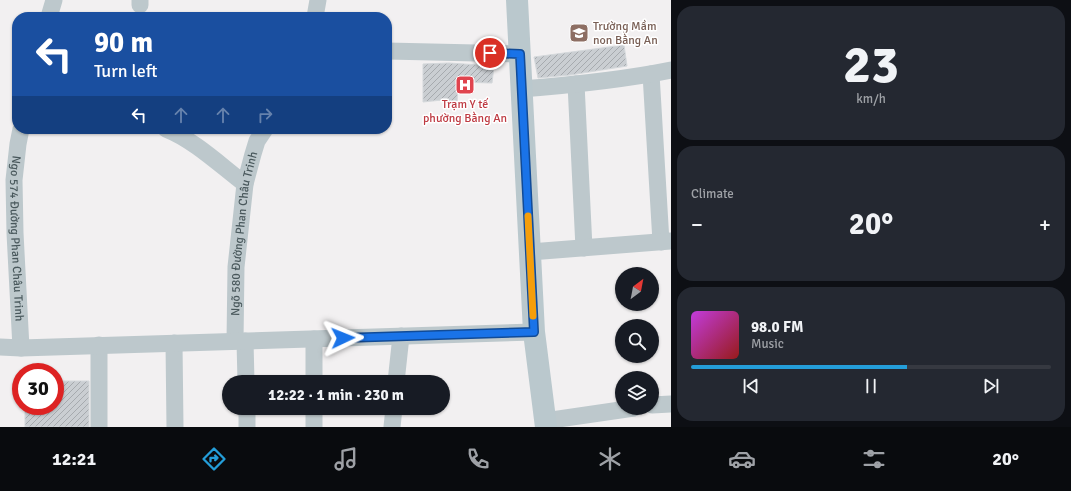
<!DOCTYPE html>
<meta charset="utf-8">
<style>
:root{--surface:#171b24;--page:#242831;--text:#f1f3f6;--muted:#9ea1a6;--line:#363941;--accent:#249ed9}
body{margin:0;font-family:Signika,sans-serif;background:var(--page);color:var(--text);height:100vh;display:flex;flex-direction:column;font-size:15px;white-space:nowrap}
*{box-sizing:border-box;margin:0}
p{font-size:13px;color:var(--muted)}
.icon{flex:none;width:22px;height:22px;fill:none;stroke:currentColor;stroke-width:2;stroke-linecap:round;stroke-linejoin:round}
.map{position:relative;flex:1;overflow:hidden}
.sheet{display:flex;flex-direction:column;gap:6px;padding:6px;background:#0d0f14;width:400px}
.sheet>*{flex:none}
.banner{position:absolute;left:12px;top:12px;width:380px;height:122px;border-radius:16px;box-shadow:0 1px 3px #0004;background:#1a4fa0;color:#fff;overflow:hidden}
.needle{width:26px;rotate:32deg}
.fabs{position:absolute;left:615px;top:267px;display:grid;gap:8px}
.fabs a{display:grid;place-items:center;width:44px;height:44px;border-radius:50%;background:var(--surface);box-shadow:0 1px 3px #0004;font-size:20px}
.speed{position:absolute;left:12px;top:363px;display:flex;gap:8px;font-size:20px;font-weight:700;text-align:center}
.speed>*{display:grid;place-content:center;width:52px;height:52px;border-radius:50%;background:var(--surface);box-shadow:0 1px 3px #0004;line-height:1}
.speed .limit{border:6px solid #d22;background:#fff;color:#111}
.pin{position:absolute;display:grid;place-items:center;width:34px;height:34px;color:#fff;margin:-17px;border:2px solid #fff;border-radius:50%;box-shadow:0 1px 4px #0007}
.me{position:absolute;width:44px;margin:-22px;rotate:88deg;stroke-linejoin:round;filter:drop-shadow(0 0 3px #0008)}
.turn{display:flex;align-items:center;gap:14px;height:84px;padding:0 16px;font-size:18px}
.turn .icon{width:52px;height:52px;stroke-width:2.5}
.turn b{display:block;font-size:28px;line-height:34px}
.lanes{display:flex;align-items:center;height:38px;padding:0 16px;background:#0003;justify-content:center;gap:20px;direction:ltr}
.lanes .off{opacity:.35}
.big{font-size:30px;font-weight:800;line-height:1.1}
.sheet .tile{flex:1;display:flex;flex-direction:column;justify-content:center;gap:6px;min-width:0;padding:0 14px;border-radius:16px;background:var(--page)}
.sheet .dial{align-items:center;gap:0}
.dial b{font-size:52px;line-height:1}
.song{display:flex;align-items:center;gap:12px}
.cover{width:48px;height:48px;border-radius:6px;background:linear-gradient(135deg,hsl(290 70% 55%),hsl(0 70% 35%))}
.played{height:4px;border-radius:2px;background:linear-gradient(90deg,var(--accent) 60%,var(--line) 60%)}
.keys{display:flex;justify-content:space-around;direction:ltr}
.heat{display:flex;justify-content:space-between;align-items:center;font-size:22px;direction:ltr}
.trip{position:absolute;left:222px;top:375px;width:228px;height:40px;border-radius:20px;background:var(--surface);box-shadow:0 1px 3px #0004;font-weight:800;line-height:40px;text-align:center}
.dock{display:flex;height:64px;justify-content:space-around;align-items:center;background:#090b0e;color:var(--muted)}
.dock .icon{width:28px;height:28px}
.dock .current{color:var(--accent)}
.dock b{font-size:18px;color:var(--text)}
main{display:flex;flex:1;min-height:0}
.map>svg:first-child{display:block}
</style>
<main>
<div class="map">
<svg width="671" height="427" viewBox="0 0 671 427">
<defs>
<pattern id="building-hatch" width="6" height="6" patternUnits="userSpaceOnUse"><rect width="6" height="6" fill="#caced2"/><path d="M-1 1l2-2M0 6l6-6M5 7l2-2" fill="none" stroke="#a6aaae"/></pattern>
</defs>
<rect width="100%" height="100%" fill="#f2f0f1"/>
<!-- building -->
<g fill="url(#building-hatch)" stroke="#d4d8db">
<polygon points="624,45 627,66 570,75 538,78 534,57"/>
<polygon points="449,63 494,66 492,83 458,82 457,103 442,102 442,100 423,102 423,64"/>
<polygon points="55,381 89,381 89,427 25,427 25,406 55,406"/>
</g>
<g fill="none" stroke-linecap="round" stroke-linejoin="round">
<!-- street -->
<g stroke="#bdc8cc" stroke-width="17">
<polyline points="140,5 140,0"/>
<polyline points="49,17 54,0"/>
<polyline points="315,17 318,0"/>
<polyline points="387,51 520,54"/>
<polyline points="651,74 661,242"/>
<polyline points="576,84 584,248"/>
<path d="M521,89C571,85 622,80 671,70"/>
<path id="s1" d="M21,129L18,144L14,180L15,233L21,348"/>
<path d="M166,129C194,140 220,165 245,184"/>
<polyline points="530,252 671,241"/>
<path id="s2" d="M235,341L236,267L245,184L253,154L257,141L265,129"/>
<polyline points="245,341 246,382"/>
<polyline points="174,343 175,427"/>
<polyline points="99,345 99,427"/>
<polyline points="0,347 21,348 534,332"/>
<polyline points="314,382 314,339"/>
<polyline points="396,382 401,336"/>
<polyline points="652,405 671,404"/>
<polyline points="247,408 247,427"/>
<polyline points="545,421 634,408"/>
<polyline points="314,427 314,408"/>
<polyline points="392,427 394,408"/>
</g>
<!-- secondary -->
<polyline stroke="#bac8cd" stroke-width="22" points="517,0 534,332 546,427"/>
</g>
<g fill="none" stroke-linecap="round" stroke-linejoin="round">
<!-- route casing -->
<g stroke="#114b97" stroke-width="10">
<polyline id="route" points="343,338 534,332 520,54 490,53"/>
</g>
<!-- route -->
<use href="#route" stroke="#1a73e8" stroke-width="7"/>
<!-- slow -->
<polyline stroke="#f59e0b" stroke-width="7" points="528,216 533,316"/>
</g>
<!-- icons -->
<defs>
<g id="school-square" transform="scale(1)"><rect x="-9" y="-9" width="18" height="18" rx="4" fill="#8d6e63" stroke="#fff"/><path d="M0-5L7-2L0 1L-7-2ZM-4 1L0 2.5L4 1V4Q0 6-4 4Z" fill="#fff"/></g>
<g id="hospital-square" transform="scale(1)"><rect x="-9" y="-9" width="18" height="18" rx="4" fill="#e0444e" stroke="#fff"/><path d="M-5-5h3v3.5h4V-5h3V5h-3V1.5h-4V5h-3Z" fill="#fff"/></g>
</defs>
<g fill-rule="evenodd">
<use href="#school-square" x="579" y="33"/>
<use href="#hospital-square" x="465" y="85"/>
</g>
<g text-anchor="middle" dominant-baseline="central" stroke-width="3" stroke-linejoin="round" paint-order="stroke">
<!-- education labels -->
<g font-size="12" fill="#785e54" stroke="#fff" text-anchor="start">
<text x="593" y="26">Trường Mầm<tspan x="593" dy="14">non Bằng An</tspan></text>
</g>
<!-- health labels -->
<g font-size="12" fill="#be3a42" stroke="#fff">
<text x="465" y="104">Trạm Y tế<tspan x="465" dy="14">phường Bằng An</tspan></text>
</g>
<!-- street labels -->
<g font-size="12" fill="#49585c" stroke="#fff">
<text stroke="none"><textPath href="#s2" startOffset="108">Ngõ 580 Đường Phan Châu Trinh</textPath></text>
<text stroke="none"><textPath href="#s1" startOffset="110">Ngo 574 Đường Phan Châu Trinh</textPath></text>
</g>
</g>
</svg>
<div class="fabs">
<a><svg class="needle" viewBox="-14 -14 28 28"><path d="M0-13l5 13h-10z" fill="#e53935"/><path d="M0 13l5-13h-10z" fill="#9ea1a6"/></svg></a>
<a><svg class="icon" aria-label="search" viewBox="0 0 24 24"><circle cx="10" cy="10" r="6"/><path d="M15 15l6 6"/></svg></a>
<a><svg class="icon" aria-label="layers" viewBox="0 0 24 24"><path d="M12 4l9 5-9 5-9-5zM3 14l9 5 9-5"/></svg></a>
</div>
<div class="speed"><div class="limit">30</div></div>
<div class="pin" style="left:490px;top:53px;background:#d93025"><svg class="icon" aria-label="arrive" viewBox="0 0 24 24"><path d="M6 21V4h12l-3 4 3 4H6"/></svg></div>
<svg class="me" style="left:343px;top:338px" viewBox="-20 -20 40 40"><path d="M0-17L14 15 0 8-14 15z" fill="#1a73e8" stroke="#fff" stroke-width="4"/></svg>
<div class="trip">12:22 · 1 min · 230 m</div>
<div class="banner">
<div class="turn"><svg class="icon" aria-label="left" viewBox="0 0 24 24"><path d="M17 20v-9H6M10 6l-5 5 5 5"/></svg><div><b>90 m</b>Turn left</div></div>
<div class="lanes"><svg class="icon" aria-label="left" viewBox="0 0 24 24"><path d="M17 20v-9H6M10 6l-5 5 5 5"/></svg><svg class="icon off" aria-label="ahead" viewBox="0 0 24 24"><path d="M12 20V5M6 11l6-6 6 6"/></svg><svg class="icon off" aria-label="ahead" viewBox="0 0 24 24"><path d="M12 20V5M6 11l6-6 6 6"/></svg><svg class="icon off" aria-label="right" viewBox="0 0 24 24"><path d="M7 20v-9h11M14 6l5 5-5 5"/></svg></div>
</div>
</div>
<section class="sheet">
<div class="tile dial"><b>23</b><p>km/h</p></div>
<div class="tile"><p>Climate</p>
<div class="heat"><a>−</a><b class="big">20°</b><a>+</a></div>
</div>
<div class="tile">
<div class="song"><i class="cover"></i><div><b>98.0 FM</b><p>Music</p></div></div>
<div class="played"></div>
<div class="keys"><svg class="icon" aria-label="previous" viewBox="0 0 24 24"><path d="M18 5L8 12l10 7zM5 5v14"/></svg><svg class="icon" aria-label="pause" viewBox="0 0 24 24"><path d="M8 5v14M16 5v14"/></svg><svg class="icon" aria-label="next" viewBox="0 0 24 24"><path d="M6 5l10 7-10 7zM19 5v14"/></svg></div>
</div>
</section>
</main>
<nav class="dock">
<b>12:21</b>
<svg class="icon current" aria-label="directions" viewBox="0 0 24 24"><path d="M12 3l9 9-9 9-9-9zM9 14v-3h6M13 9l2 2-2 2"/></svg>
<svg class="icon" aria-label="music" viewBox="0 0 24 24"><path d="M9 18V5l10-2v13"/><circle cx="6" cy="18" r="3"/><circle cx="16" cy="16" r="3"/></svg>
<svg class="icon" aria-label="phone" viewBox="0 0 24 24"><path d="M5 4h4l2 5-3 2q2 4 5 5l2-3 5 2v4C11 20 4 13 5 4z"/></svg>
<svg class="icon" aria-label="climate" viewBox="0 0 24 24"><path d="M12 3v18M4 7l16 10M4 17L20 7"/></svg>
<svg class="icon" aria-label="car" viewBox="0 0 24 24"><path d="M5 17H2v-5l4-1 3-4h7l3 4 3 1v5h-3M9 17h6M6 11h13"/><circle cx="7" cy="17" r="2"/><circle cx="17" cy="17" r="2"/></svg>
<svg class="icon" aria-label="filters" viewBox="0 0 24 24"><path d="M4 7h16M4 17h16"/><circle cx="9" cy="7" r="2"/><circle cx="15" cy="17" r="2"/></svg>
<b>20°</b>
</nav>
